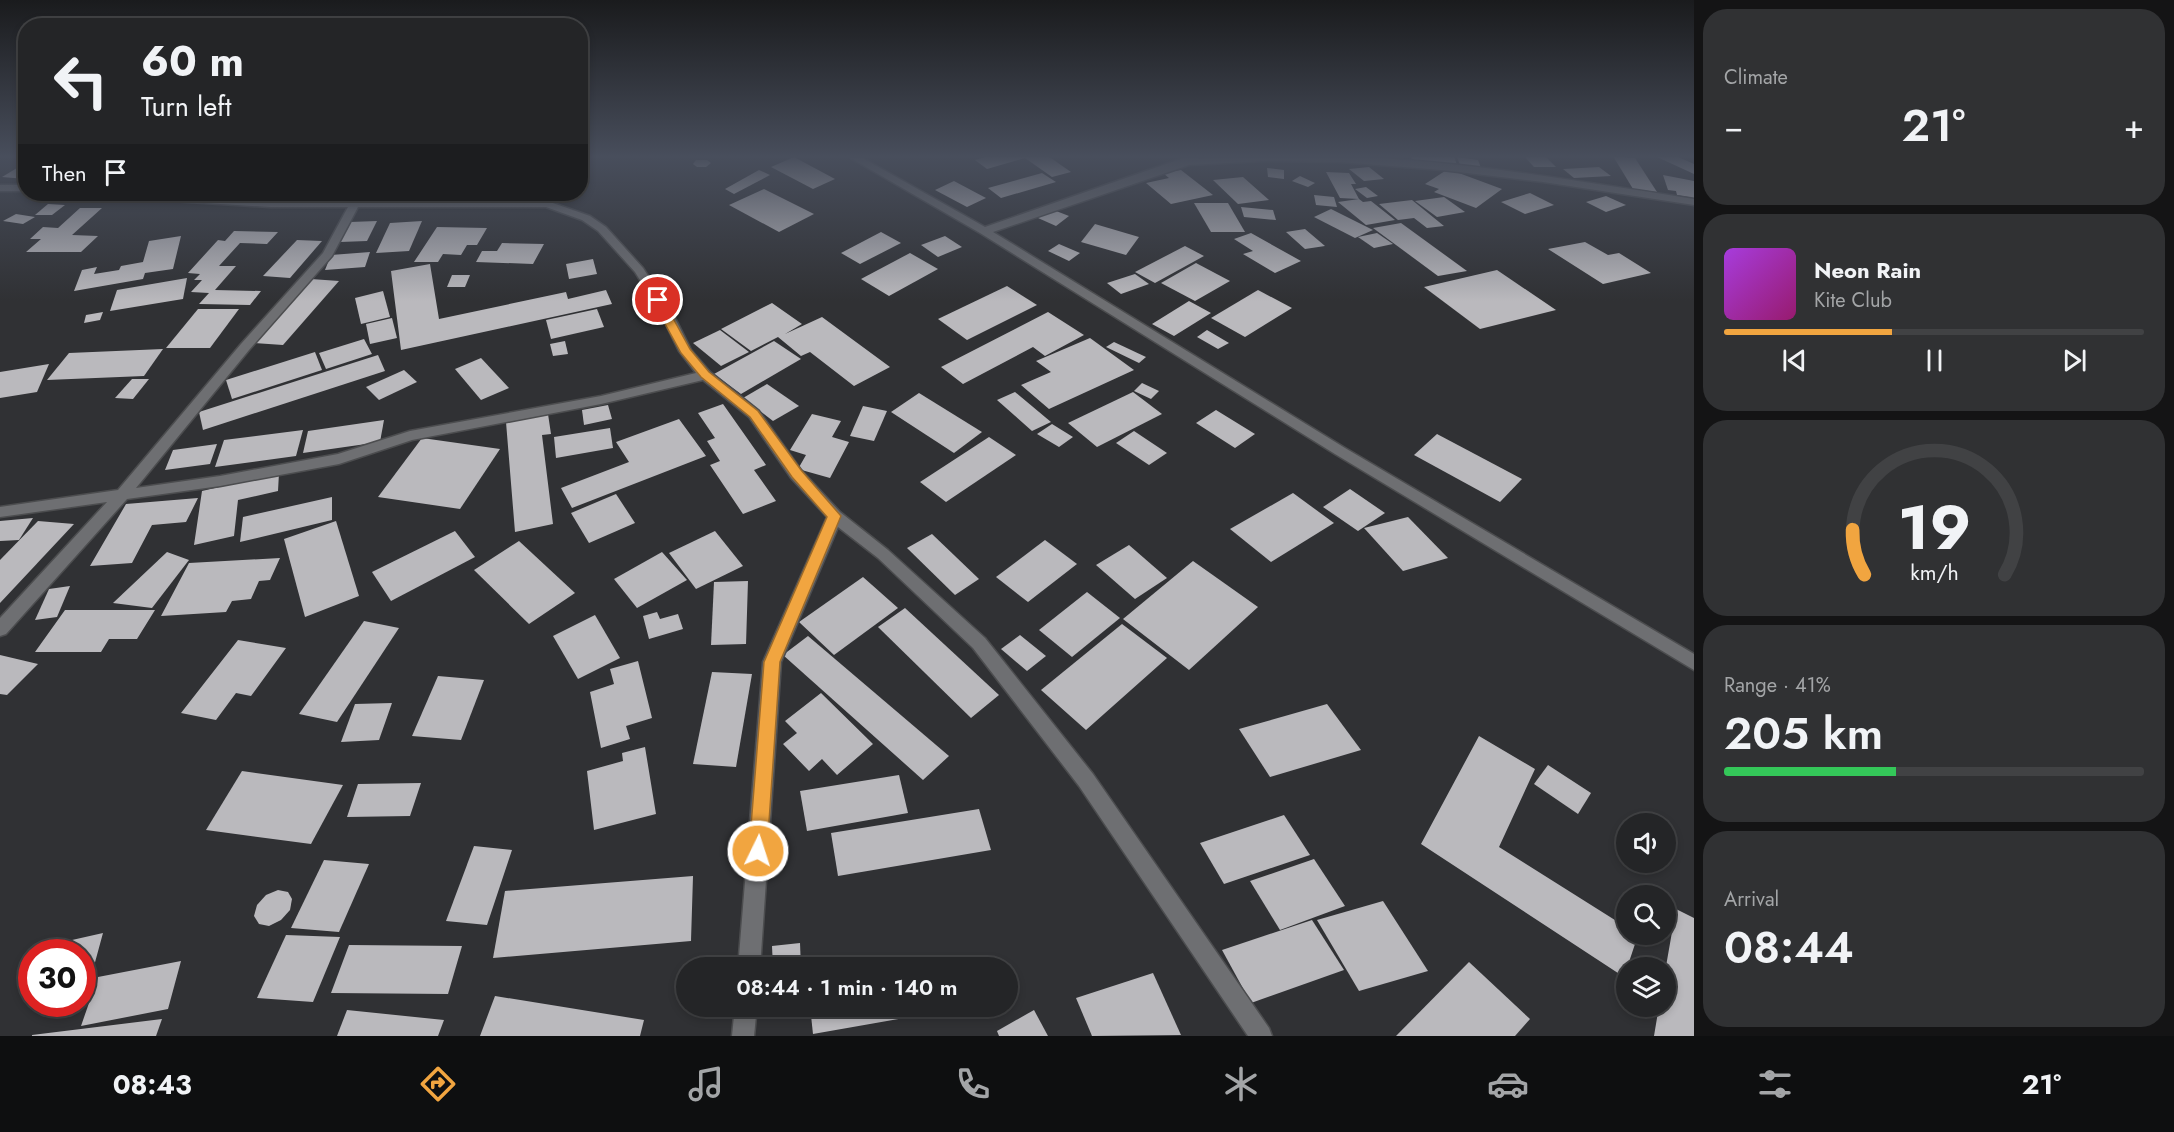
<!DOCTYPE html>
<meta charset="utf-8">
<style>
:root{--surface:#242527;--page:#303133;--text:#f1f3f6;--muted:#a3a5a7;--line:#414244;--accent:#f1a540}
body{margin:0;font-family:Jost,sans-serif;background:var(--page);color:var(--text);height:100vh;display:flex;flex-direction:column;font-size:22px;white-space:nowrap}
*{box-sizing:border-box;margin:0}
p{font-size:20px;color:var(--muted)}
.icon{flex:none;width:33px;height:33px;fill:none;stroke:currentColor;stroke-width:2;stroke-linecap:round;stroke-linejoin:round}
.map{position:relative;flex:1;overflow:hidden}
.details{display:flex;flex-direction:column;gap:9px;padding:9px;background:#141415;width:480px}
.details>*{flex:none}
.top-card{position:absolute;left:18px;top:18px;width:570px;height:183px;border-radius:24px;box-shadow:0 3px 9px #0003,0 0 0 2px var(--line);background:#242527;color:var(--text);overflow:hidden}
.buttons{position:absolute;left:1616px;top:813px;display:grid;gap:12px}
.buttons a{display:grid;place-items:center;width:60px;height:60px;border-radius:50%;background:var(--surface);box-shadow:0 3px 9px #0003,0 0 0 2px var(--line);font-size:30px}
.speed{position:absolute;left:18px;top:939px;display:flex;gap:12px;font-size:30px;font-weight:700;text-align:center}
.speed>*{display:grid;place-content:center;width:78px;height:78px;border-radius:50%;background:var(--surface);box-shadow:0 3px 9px #0003,0 0 0 2px var(--line);line-height:1}
.speed .limit{border:9px solid #d22;background:#fff;color:#111}
.pin{position:absolute;display:grid;place-items:center;width:51px;height:51px;color:#fff;margin:-26px;border:3px solid #fff;border-radius:50%;box-shadow:0 2px 6px #0007}
.me{position:absolute;width:66px;margin:-33px;rotate:4deg;stroke-linejoin:round;filter:drop-shadow(0 0 4px #0008)}
.turn{display:flex;align-items:center;gap:21px;height:126px;padding:0 24px;font-size:27px}
.turn .icon{width:78px;height:78px;stroke-width:2.5}
.turn b{display:block;font-size:42px;line-height:51px}
.then{display:flex;align-items:center;height:57px;padding:0 24px;background:#0003;gap:12px;font-size:22px}
.big{font-size:45px;font-weight:600;line-height:1.1}
.details .tile{flex:1;display:flex;flex-direction:column;justify-content:center;gap:9px;min-width:0;padding:0 21px;border-radius:24px;background:var(--page)}
.details .dial{align-items:center;gap:0}
.dial svg{height:156px;overflow:visible;fill:none;stroke:var(--line);stroke-width:7;stroke-linecap:round;text-anchor:middle}
.dial text{fill:var(--text);stroke:none}
.song{display:flex;align-items:center;gap:18px}
.cover{width:72px;height:72px;border-radius:9px;background:linear-gradient(135deg,hsl(280 70% 55%),hsl(320 70% 35%))}
.played{height:6px;border-radius:3px;background:linear-gradient(90deg,var(--accent) 40%,var(--line) 40%)}
.keys{display:flex;justify-content:space-around;direction:ltr}
.heat{display:flex;justify-content:space-between;align-items:center;font-size:33px;direction:ltr}
.charge{height:9px;border-radius:4px;background:linear-gradient(90deg,#34c759 41%,var(--line) 0)}
.trip{position:absolute;left:676px;top:957px;width:342px;height:60px;border-radius:30px;background:var(--surface);box-shadow:0 3px 9px #0003,0 0 0 2px var(--line);font-weight:600;line-height:60px;text-align:center}
.tabs{display:flex;height:96px;justify-content:space-around;align-items:center;background:#0e0f10;color:var(--muted)}
.tabs .icon{width:42px;height:42px}
.tabs .selected{color:var(--accent)}
.tabs b{font-size:27px;color:var(--text)}
main{display:flex;flex:1;min-height:0}
.map>svg:first-child{display:block}
</style>
<main>
<div class="map">
<svg width="1694" height="1036" viewBox="0 0 1694 1036">
<rect width="100%" height="100%" fill="#303134"/>
<!-- building -->
<g fill="#bab9bd">
<polygon points="989,156 1048,156 1071,172 1052,177 1025,158 987,169 975,160"/>
<polygon points="1410,156 1454,156 1457,165 1412,160"/>
<polygon points="1524,156 1545,156 1556,167 1534,167"/>
<polygon points="1613,156 1635,158 1657,192 1633,189"/>
<polygon points="1655,156 1676,156 1694,164 1694,174"/>
<polygon points="794,157 835,179 813,189 771,167"/>
<polygon points="1457,157 1478,160 1481,168 1460,165"/>
<polygon points="696,160 707,160 711,163 706,167 697,167 693,164"/>
<polygon points="1369,167 1384,179 1364,181 1349,169"/>
<polygon points="1599,167 1611,176 1574,178 1563,169"/>
<polygon points="17,168 26,168 26,179 2,177"/>
<polygon points="1267,168 1284,170 1284,179 1268,177"/>
<polygon points="1448,169 1502,189 1476,208 1434,192 1439,189 1425,184"/>
<polygon points="759,170 770,175 734,194 725,189"/>
<polygon points="1181,170 1213,195 1171,204 1146,183 1169,178 1163,173"/>
<polygon points="1326,172 1349,173 1356,184 1351,184 1359,199 1340,198"/>
<polygon points="1042,173 1056,182 1001,198 988,188"/>
<polygon points="1663,175 1694,181 1694,198 1677,195 1676,191 1668,190"/>
<polygon points="1300,176 1315,183 1308,187 1292,181"/>
<polygon points="1243,177 1269,200 1238,204 1213,180"/>
<polygon points="954,181 986,198 967,207 935,190"/>
<polygon points="1366,187 1378,196 1367,198 1355,189"/>
<polygon points="764,189 814,214 779,232 729,205"/>
<polygon points="1530,193 1554,205 1525,214 1501,202"/>
<polygon points="1314,195 1334,197 1337,207 1316,205"/>
<polygon points="1606,196 1626,205 1606,212 1586,202"/>
<polygon points="1444,197 1465,212 1437,217 1415,201"/>
<polygon points="1359,199 1363,202 1371,201 1395,220 1366,225 1338,202"/>
<polygon points="1412,200 1444,226 1427,228 1414,218 1398,220 1379,204"/>
<polygon points="1194,203 1228,203 1245,232 1211,232"/>
<polygon points="48,204 65,205 52,215 35,215"/>
<polygon points="1241,207 1273,210 1276,220 1244,217"/>
<polygon points="80,208 102,208 72,235 98,236 81,252 26,252 41,239 30,239 43,227 58,228"/>
<polygon points="1051,209 1069,216 1056,226 1038,218"/>
<polygon points="1331,209 1373,230 1355,238 1314,217"/>
<polygon points="16,214 35,217 23,224 3,221"/>
<polygon points="377,221 367,241 340,242 350,222"/>
<polygon points="422,221 409,251 376,253 390,223"/>
<polygon points="1401,223 1467,271 1438,276 1373,228"/>
<polygon points="1095,224 1139,237 1126,255 1081,242"/>
<polygon points="437,227 487,228 477,245 467,245 461,255 443,254 438,262 414,262"/>
<polygon points="1305,229 1325,246 1305,249 1286,232"/>
<polygon points="234,231 278,232 267,244 240,243 219,266 236,266 215,290 261,291 250,305 199,304 209,293 191,292 202,280 194,280 200,274 188,273 218,240 225,241"/>
<polygon points="881,232 901,243 860,264 841,253"/>
<polygon points="1251,233 1301,261 1275,273 1243,254 1253,251 1234,239"/>
<polygon points="1377,233 1393,244 1374,248 1358,237"/>
<polygon points="181,236 173,269 145,273 143,279 74,291 82,270 97,267 94,274 119,270 121,266 143,262 149,241"/>
<polygon points="945,236 962,247 938,257 921,245"/>
<polygon points="297,240 322,241 290,278 263,276"/>
<polygon points="1585,242 1608,255 1619,253 1651,273 1603,284 1548,249"/>
<polygon points="502,243 544,244 533,264 476,262 482,251 497,251"/>
<polygon points="1059,244 1080,253 1069,261 1048,251"/>
<polygon points="1185,246 1204,256 1155,283 1135,272"/>
<polygon points="370,252 365,267 325,270 331,255"/>
<polygon points="910,253 938,269 889,296 861,279"/>
<polygon points="593,259 597,274 569,279 566,264"/>
<polygon points="1196,263 1230,281 1195,301 1161,283"/>
<polygon points="430,264 439,319 566,292 568,299 606,290 612,304 401,350 391,271"/>
<polygon points="1497,270 1556,310 1480,329 1424,287"/>
<polygon points="1135,274 1149,284 1121,294 1107,283"/>
<polygon points="452,275 470,275 465,287 447,287"/>
<polygon points="187,278 183,299 110,311 117,290"/>
<polygon points="311,279 339,281 283,345 253,343"/>
<polygon points="1007,286 1037,305 967,340 938,319"/>
<polygon points="1258,290 1292,308 1245,337 1211,318"/>
<polygon points="383,291 390,317 361,324 355,298"/>
<polygon points="1189,301 1211,313 1174,336 1152,324"/>
<polygon points="772,303 802,324 785,334 822,317 890,367 854,386 810,352 801,356 778,337 751,351 721,329"/>
<polygon points="198,309 239,309 210,348 166,348"/>
<polygon points="597,309 604,327 551,339 546,320"/>
<polygon points="103,312 100,320 84,323 86,315"/>
<polygon points="1048,312 1084,335 1045,356 1033,347 963,384 941,367"/>
<polygon points="392,318 397,338 370,344 366,324"/>
<polygon points="720,330 749,352 721,366 693,343"/>
<polygon points="1207,330 1229,343 1218,349 1197,337"/>
<polygon points="1090,338 1134,370 1049,409 1021,385 1051,372 1036,361"/>
<polygon points="364,339 372,354 326,369 319,353"/>
<polygon points="565,341 568,354 553,356 550,344"/>
<polygon points="774,341 801,359 741,394 714,374"/>
<polygon points="1114,342 1146,357 1139,363 1106,347"/>
<polygon points="163,349 144,376 47,380 69,353"/>
<polygon points="315,352 322,370 232,399 226,380"/>
<polygon points="378,355 385,371 203,430 199,412"/>
<polygon points="481,358 509,388 481,400 455,369"/>
<polygon points="49,364 37,392 0,398 0,372"/>
<polygon points="404,370 417,382 379,400 366,387"/>
<polygon points="132,379 149,379 133,399 115,398"/>
<polygon points="1142,383 1159,391 1151,399 1134,391"/>
<polygon points="767,384 799,406 773,421 743,398"/>
<polygon points="1015,392 1051,422 1032,431 997,400"/>
<polygon points="1133,392 1162,414 1097,447 1068,423"/>
<polygon points="919,393 982,432 954,453 891,412"/>
<polygon points="723,404 766,465 754,470 776,501 743,514 710,465 720,461 707,441 715,438 698,413"/>
<polygon points="608,405 612,419 584,425 582,410"/>
<polygon points="863,406 887,411 874,441 850,436"/>
<polygon points="1216,410 1255,434 1235,448 1196,423"/>
<polygon points="548,414 551,434 542,435 553,524 515,532 506,422"/>
<polygon points="812,414 841,421 832,437 849,442 830,478 798,469 806,455 790,450"/>
<polygon points="679,419 706,456 572,508 561,488 629,462 616,442"/>
<polygon points="384,420 380,442 303,453 308,431"/>
<polygon points="1052,424 1073,437 1059,447 1037,434"/>
<polygon points="610,428 613,448 556,458 554,437"/>
<polygon points="303,430 296,456 215,467 224,440"/>
<polygon points="1134,431 1167,453 1149,465 1116,443"/>
<polygon points="1437,434 1522,479 1500,502 1414,455"/>
<polygon points="989,437 1016,455 946,502 920,482"/>
<polygon points="422,438 500,449 460,509 378,497"/>
<polygon points="217,444 210,464 165,470 173,450"/>
<polygon points="279,473 278,491 238,500 234,536 194,545 202,491"/>
<polygon points="1350,489 1385,513 1358,531 1323,507"/>
<polygon points="1293,493 1334,523 1271,562 1230,529"/>
<polygon points="616,494 635,523 589,543 571,513"/>
<polygon points="332,497 332,520 240,542 243,517"/>
<polygon points="198,498 186,522 152,525 132,563 90,566 126,504"/>
<polygon points="1408,517 1448,558 1403,571 1364,528"/>
<polygon points="33,518 19,540 0,541 0,521"/>
<polygon points="38,521 74,524 0,603 0,560"/>
<polygon points="336,521 359,596 305,617 284,539"/>
<polygon points="455,531 475,557 391,601 372,572"/>
<polygon points="715,531 743,566 696,589 669,553"/>
<polygon points="932,534 979,579 955,595 907,548"/>
<polygon points="1045,540 1077,564 1028,602 996,577"/>
<polygon points="519,541 575,593 529,624 474,570"/>
<polygon points="1129,545 1167,578 1135,599 1096,565"/>
<polygon points="167,552 189,560 152,608 113,603"/>
<polygon points="662,552 687,580 637,608 614,579"/>
<polygon points="280,558 270,580 259,581 251,599 232,601 226,612 161,616 189,563"/>
<polygon points="1193,561 1258,607 1189,670 1123,619"/>
<polygon points="863,577 898,608 834,655 799,622"/>
<polygon points="748,581 746,644 711,645 714,582"/>
<polygon points="70,586 57,617 35,620 49,589"/>
<polygon points="1087,592 1120,618 1072,657 1039,630"/>
<polygon points="905,608 999,695 971,718 878,627"/>
<polygon points="65,610 155,610 137,639 109,639 101,652 35,652"/>
<polygon points="657,612 660,619 678,614 683,629 649,639 643,616"/>
<polygon points="595,615 620,658 578,679 553,636"/>
<polygon points="364,621 399,628 337,722 299,714"/>
<polygon points="1122,624 1167,658 1086,730 1041,690"/>
<polygon points="1020,635 1046,656 1027,671 1001,649"/>
<polygon points="808,636 949,756 923,780 783,655"/>
<polygon points="238,640 286,648 251,696 236,693 216,720 181,713"/>
<polygon points="0,655 38,664 7,695 0,694"/>
<polygon points="638,661 652,718 626,726 630,739 601,748 590,692 614,684 610,669"/>
<polygon points="712,672 752,674 736,767 693,764"/>
<polygon points="438,676 484,680 461,740 412,736"/>
<polygon points="821,693 873,744 837,775 822,759 809,771 783,744 797,733 785,721"/>
<polygon points="392,703 379,740 341,742 355,704"/>
<polygon points="1327,704 1361,750 1270,777 1239,729"/>
<polygon points="1479,736 1535,769 1499,847 1626,927 1626,934 1638,935 1624,977 1421,844"/>
<polygon points="645,747 656,814 594,830 587,771 623,761 622,753"/>
<polygon points="1548,765 1591,793 1578,814 1534,784"/>
<polygon points="242,771 343,785 311,844 206,830"/>
<polygon points="899,775 908,813 807,831 800,791"/>
<polygon points="421,783 410,816 347,817 358,784"/>
<polygon points="979,809 991,850 838,876 831,833"/>
<polygon points="1284,815 1310,855 1224,884 1200,843"/>
<polygon points="474,846 512,850 487,925 446,921"/>
<polygon points="1314,859 1345,906 1280,930 1250,881"/>
<polygon points="324,860 369,864 339,932 291,928"/>
<polygon points="693,876 691,941 493,958 505,891"/>
<polygon points="278,890 288,892 292,899 290,910 281,920 269,926 259,924 254,916 257,905 266,895"/>
<polygon points="1383,901 1428,971 1359,991 1317,920"/>
<polygon points="1676,909 1694,918 1694,1036 1654,1036 1659,1006 1665,1006 1665,972"/>
<polygon points="1312,920 1344,970 1251,1003 1222,950"/>
<polygon points="103,933 91,977 82,979 82,952 68,952 72,940"/>
<polygon points="286,935 340,937 313,1002 257,998"/>
<polygon points="800,943 801,968 773,968 772,946"/>
<polygon points="349,945 462,946 448,994 331,993"/>
<polygon points="181,961 168,1009 81,1026 98,977"/>
<polygon points="1469,962 1530,1019 1515,1036 1396,1036"/>
<polygon points="1153,973 1181,1035 1092,1036 1076,998"/>
<polygon points="495,996 644,1020 640,1036 480,1036"/>
<polygon points="810,1006 944,1006 944,1011 813,1034"/>
<polygon points="347,1010 444,1020 438,1036 337,1036"/>
<polygon points="1034,1010 1048,1036 999,1036 997,1031"/>
<polygon points="162,1019 156,1036 32,1036 32,1035"/>
</g>
<g fill="none" stroke-linecap="round" stroke-linejoin="round">
<!-- minor casing -->
<g stroke="#4c4d4f" stroke-width="3">
<g id="minor">
<path d="M847,156H859L985,227L1189,156H1200L1198,159C1246,157 1293,155 1340,156C1459,160 1577,181 1694,199V205L1543,182L1442,170L1340,162L1264,161L1189,165L993,232L1345,448L1694,654V670L1335,454L980,233Z"/>
<rect x="0" y="185" width="26" height="6"/>
<path d="M104,194H150L270,201H352L356,199L360,201H547L590,216L606,227L643,268L673,314L691,350L710,372L759,411L801,470L840,512L888,550L985,638L1093,774L1269,1028L1272,1036H1248L1079,786L973,648L878,558L838,527L781,662L760,968H738L763,662L827,517L791,478L749,417L703,380L601,404L412,440L339,464L220,486L127,499L6,634L0,636V618L107,502L0,517V507L118,490L241,344L323,253L348,207H270L109,197ZM358,207H546L582,220L598,231L635,272L661,314L679,351L696,373L601,396L410,431L338,454L220,476L136,488L249,350L332,256Z"/>
<polygon points="735,1006 757,1006 754,1036 732,1036"/>
</g>
</g>
<!-- minor -->
<use href="#minor" fill="#6e6f72" fill-rule="evenodd"/>
</g>
<!-- sky -->
<linearGradient id="sky" x2="0" y2="1"><stop stop-color="#1a1b1d"/><stop offset="0.52" stop-color="#484e5c"/><stop offset="1" stop-color="#484e5c" stop-opacity="0"/></linearGradient>
<rect width="1694" height="301" fill="url(#sky)"/>
<!-- route -->
<polygon fill="#f1a540" stroke="#9d6b2a" stroke-width="1.5" points="658,296 663,300 690,349 709,372 758,411 801,470 841,516 780,662 767,851 765,857 758,860 752,857 749,851 764,662 827,517 792,477 750,417 701,377 681,353 652,300"/>
</svg>
<div class="buttons">
<a><svg class="icon" aria-label="sound" viewBox="0 0 24 24"><path d="M4 9h4l5-4v14l-5-4H4zM17 9q2 3 0 6"/></svg></a>
<a><svg class="icon" aria-label="search" viewBox="0 0 24 24"><circle cx="10" cy="10" r="6"/><path d="M15 15l6 6"/></svg></a>
<a><svg class="icon" aria-label="layers" viewBox="0 0 24 24"><path d="M12 4l9 5-9 5-9-5zM3 14l9 5 9-5"/></svg></a>
</div>
<div class="speed"><div class="limit">30</div></div>
<div class="pin" style="left:658px;top:300px;background:#d93025"><svg class="icon" aria-label="arrive" viewBox="0 0 24 24"><path d="M6 21V4h12l-3 4 3 4H6"/></svg></div>
<svg class="me" style="left:758px;top:851px" viewBox="-20 -20 40 40"><circle r="17" fill="#f1a540" stroke="#fff" stroke-width="3"/><path d="M0-11L8 9 0 5-8 9z" fill="#fff"/></svg>
<div class="trip">08:44 · 1 min · 140 m</div>
<div class="top-card">
<div class="turn"><svg class="icon" aria-label="left" viewBox="0 0 24 24"><path d="M17 20v-9H6M10 6l-5 5 5 5"/></svg><div><b>60 m</b>Turn left</div></div>
<div class="then">Then<svg class="icon" aria-label="arrive" viewBox="0 0 24 24"><path d="M6 21V4h12l-3 4 3 4H6"/></svg></div>
</div>
</div>
<section class="details">
<div class="tile"><p>Climate</p>
<div class="heat"><a>−</a><b class="big">21°</b><a>+</a></div>
</div>
<div class="tile">
<div class="song"><i class="cover"></i><div><b>Neon Rain</b><p>Kite Club</p></div></div>
<div class="played"></div>
<div class="keys"><svg class="icon" aria-label="previous" viewBox="0 0 24 24"><path d="M18 5L8 12l10 7zM5 5v14"/></svg><svg class="icon" aria-label="pause" viewBox="0 0 24 24"><path d="M8 5v14M16 5v14"/></svg><svg class="icon" aria-label="next" viewBox="0 0 24 24"><path d="M6 5l10 7-10 7zM19 5v14"/></svg></div>
</div>
<div class="tile dial"><svg viewBox="0 0 100 80">
<path d="M14 69A42 42 0 1 1 86 69"/>
<path d="M14 69A42 42 0 0 1 8 46" stroke="#f1a540"/>
<text x="50" y="56" font-size="32" font-weight="700">19</text>
<text x="50" y="72" font-size="11">km/h</text>
</svg></div>
<div class="tile"><p>Range · 41%</p><b class="big">205 km</b><div class="charge"></div></div>
<div class="tile"><p>Arrival</p><b class="big">08:44</b></div>
</section>
</main>
<nav class="tabs">
<b>08:43</b>
<svg class="icon selected" aria-label="directions" viewBox="0 0 24 24"><path d="M12 3l9 9-9 9-9-9zM9 14v-3h6M13 9l2 2-2 2"/></svg>
<svg class="icon" aria-label="music" viewBox="0 0 24 24"><path d="M9 18V5l10-2v13"/><circle cx="6" cy="18" r="3"/><circle cx="16" cy="16" r="3"/></svg>
<svg class="icon" aria-label="phone" viewBox="0 0 24 24"><path d="M5 4h4l2 5-3 2q2 4 5 5l2-3 5 2v4C11 20 4 13 5 4z"/></svg>
<svg class="icon" aria-label="climate" viewBox="0 0 24 24"><path d="M12 3v18M4 7l16 10M4 17L20 7"/></svg>
<svg class="icon" aria-label="car" viewBox="0 0 24 24"><path d="M5 17H2v-5l4-1 3-4h7l3 4 3 1v5h-3M9 17h6M6 11h13"/><circle cx="7" cy="17" r="2"/><circle cx="17" cy="17" r="2"/></svg>
<svg class="icon" aria-label="filters" viewBox="0 0 24 24"><path d="M4 7h16M4 17h16"/><circle cx="9" cy="7" r="2"/><circle cx="15" cy="17" r="2"/></svg>
<b>21°</b>
</nav>
